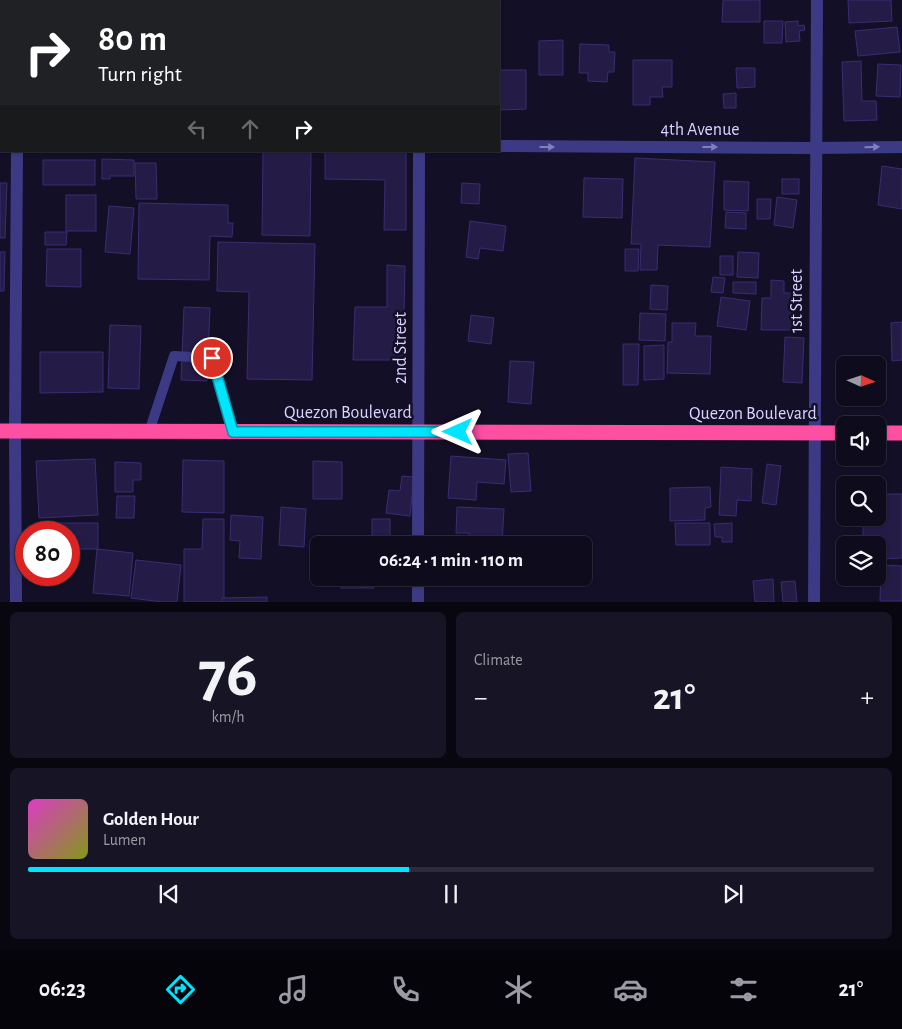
<!DOCTYPE html>
<meta charset="utf-8">
<style>
:root{--surface:#0e0b1c;--page:#171425;--text:#f1f3f6;--muted:#9b9ba3;--line:#2e2b3b;--accent:#00e5ff}
body{margin:0;font-family:"Alegreya Sans",sans-serif;background:var(--page);color:var(--text);height:100vh;display:flex;flex-direction:column;font-size:19px;white-space:nowrap}
*{box-sizing:border-box;margin:0}
p{font-size:16px;color:var(--muted)}
.icon{flex:none;width:28px;height:28px;fill:none;stroke:currentColor;stroke-width:2;stroke-linecap:round;stroke-linejoin:round}
.map{position:relative;height:602px;overflow:hidden}
.drawer{display:flex;flex-direction:column;gap:10px;padding:10px;background:#08060f;flex:1}
.drawer>*{flex:none}
.guide{position:absolute;left:0px;top:0px;width:500px;height:152px;box-shadow:0 1px 4px #0004,0 0 0 1px var(--line);background:#202124;color:#fff;overflow:hidden}
.needle{width:32px;rotate:93deg}
.tools{position:absolute;left:836px;top:356px;display:grid;gap:10px}
.tools a{display:grid;place-items:center;width:50px;height:50px;border-radius:8px;background:var(--surface);box-shadow:0 1px 4px #0004,0 0 0 1px var(--line);font-size:25px}
.speed{position:absolute;left:15px;top:521px;display:flex;gap:10px;font-size:25px;font-weight:700;text-align:center}
.speed>*{display:grid;place-content:center;width:65px;height:65px;border-radius:50%;background:var(--surface);box-shadow:0 1px 4px #0004,0 0 0 1px var(--line);line-height:1}
.speed .limit{border:8px solid #d22;background:#fff;color:#111}
.pin{position:absolute;display:grid;place-items:center;width:42px;height:42px;color:#fff;margin:-21px;border:2px solid #fff;border-radius:50%;box-shadow:0 1px 5px #0007}
.me{position:absolute;width:55px;margin:-28px;rotate:270deg;stroke-linejoin:round;filter:drop-shadow(0 0 4px #0008)}
.turn{display:flex;align-items:center;gap:18px;height:105px;padding:0 15px;font-size:22px}
.turn .icon{width:65px;height:65px;stroke-width:2.5}
.turn b{display:block;font-size:35px;line-height:42px}
.lanes{display:flex;align-items:center;height:48px;padding:0 15px;background:#0003;justify-content:center;gap:25px;direction:ltr}
.lanes .off{opacity:.35}
.big{font-size:38px;font-weight:600;line-height:1.1}
.drawer .tile{flex:1;display:flex;flex-direction:column;justify-content:center;gap:8px;min-width:0;padding:0 18px;border-radius:8px;background:var(--page)}
.drawer .dial{align-items:center;gap:0}
.dial b{font-size:65px;line-height:1}
.song{display:flex;align-items:center;gap:15px}
.cover{width:60px;height:60px;border-radius:8px;background:linear-gradient(135deg,hsl(310 70% 55%),hsl(70 70% 35%))}
.played{height:5px;border-radius:2px;background:linear-gradient(90deg,var(--accent) 45%,var(--line) 45%)}
.keys{display:flex;justify-content:space-around;direction:ltr}
.heat{display:flex;justify-content:space-between;align-items:center;font-size:28px;direction:ltr}
.drawer .tiles{flex:1;display:grid;gap:10px;grid-template-columns:1fr 1fr}
.tile:last-child{grid-column:span 2}
.trip{position:absolute;left:310px;top:536px;width:282px;height:50px;border-radius:8px;background:var(--surface);box-shadow:0 1px 4px #0004,0 0 0 1px var(--line);font-weight:600;line-height:50px;text-align:center}
.dock{display:flex;height:80px;justify-content:space-around;align-items:center;background:#06040b;color:var(--muted)}
.dock .icon{width:35px;height:35px}
.dock .current{color:var(--accent)}
.dock b{font-size:22px;color:var(--text)}
.map>svg:first-child{display:block}
</style>
<div class="map">
<svg width="902" height="602" viewBox="0 0 902 602">
<rect width="100%" height="100%" fill="#130f26"/>
<!-- building -->
<g fill="#241b47" stroke="#3b2d73">
<polygon points="723,0 760,0 760,22 722,22"/>
<polygon points="848,0 891,0 892,21 849,23"/>
<polygon points="764,21 783,21 782,43 764,43"/>
<polygon points="798,21 798,26 804,25 805,30 799,31 800,41 786,42 785,22"/>
<polygon points="897,27 900,52 858,56 855,31"/>
<polygon points="563,40 563,75 539,75 539,41"/>
<polygon points="580,44 609,45 609,52 615,52 614,72 608,72 607,82 588,81 588,73 579,73"/>
<polygon points="633,60 672,60 672,87 662,87 663,97 650,97 650,105 633,105"/>
<polygon points="861,61 862,101 876,101 877,120 844,121 842,62"/>
<polygon points="878,64 901,65 900,97 876,96"/>
<polygon points="736,68 755,68 755,87 737,88"/>
<polygon points="499,70 526,70 526,109 499,110"/>
<polygon points="736,93 736,108 724,108 723,94"/>
<polygon points="325,151 406,151 406,230 384,230 385,180 325,179"/>
<polygon points="263,152 311,152 310,236 262,235"/>
<polygon points="635,158 715,162 710,247 658,245 657,270 640,270 641,244 631,244"/>
<polygon points="102,159 134,160 134,176 110,176 110,179 102,179"/>
<rect x="43" y="160" width="52" height="25"/>
<polygon points="135,163 156,163 157,199 136,199"/>
<polygon points="882,166 902,169 902,209 878,205"/>
<polygon points="584,178 623,179 622,218 583,217"/>
<rect x="782" y="179" width="17" height="15"/>
<polygon points="724,181 749,182 748,211 724,210"/>
<polygon points="0,183 7,183 5,238 0,238"/>
<polygon points="462,183 480,184 479,204 461,203"/>
<rect x="66" y="195" width="30" height="36"/>
<polygon points="777,197 797,200 793,228 774,225"/>
<polygon points="757,199 771,199 770,219 757,219"/>
<polygon points="139,203 228,205 228,223 233,223 232,237 210,236 209,280 138,279"/>
<polygon points="109,206 134,208 130,254 105,252"/>
<polygon points="726,212 746,213 746,229 725,228"/>
<polygon points="470,221 506,226 503,251 480,248 478,259 466,257"/>
<polygon points="45,232 67,232 66,245 45,245"/>
<polygon points="218,242 315,244 312,380 247,379 249,292 217,291"/>
<polygon points="47,249 81,249 81,287 46,286"/>
<polygon points="625,249 639,249 638,271 625,271"/>
<polygon points="0,252 5,252 4,291 0,291"/>
<polygon points="738,252 759,253 758,278 737,277"/>
<rect x="720" y="256" width="13" height="19"/>
<polygon points="387,265 405,266 403,360 353,360 355,307 387,307"/>
<polygon points="713,277 725,278 723,293 711,292"/>
<polygon points="771,280 784,281 784,293 792,293 792,330 761,330 762,298 771,298"/>
<polygon points="733,282 756,282 756,294 733,293"/>
<polygon points="651,285 668,286 667,310 650,309"/>
<polygon points="721,297 750,301 746,330 717,326"/>
<polygon points="184,307 210,308 207,381 181,380"/>
<polygon points="640,313 666,314 665,341 639,340"/>
<polygon points="471,315 494,318 491,344 468,341"/>
<polygon points="902,322 902,360 892,361 891,323"/>
<polygon points="672,323 696,323 695,336 711,336 710,374 667,373 668,342 672,342"/>
<polygon points="110,325 141,326 139,389 108,388"/>
<polygon points="785,337 804,338 802,383 783,382"/>
<polygon points="623,344 639,344 638,385 623,385"/>
<polygon points="664,345 664,379 644,380 644,346"/>
<polygon points="40,352 103,352 103,392 40,393"/>
<polygon points="510,361 534,362 531,404 508,402"/>
<polygon points="528,453 531,491 511,492 508,454"/>
<polygon points="451,456 506,460 504,484 477,482 476,500 448,498"/>
<polygon points="95,459 98,515 39,518 36,461"/>
<polygon points="183,460 224,461 224,513 182,512"/>
<polygon points="313,461 342,462 342,499 313,499"/>
<polygon points="115,462 141,463 141,480 133,480 133,492 115,492"/>
<polygon points="767,464 781,466 776,505 762,503"/>
<polygon points="721,467 752,469 751,501 737,500 736,516 719,515"/>
<polygon points="402,476 414,477 410,516 386,513 389,490 400,491"/>
<polygon points="710,487 711,507 705,508 705,520 670,521 670,488"/>
<polygon points="878,494 902,494 902,558 878,559 878,545 863,545 863,518 878,518"/>
<polygon points="117,496 135,496 134,518 116,518"/>
<polygon points="281,507 306,509 304,547 279,545"/>
<polygon points="457,507 504,509 502,545 469,545 469,533 456,533"/>
<polygon points="231,515 263,517 261,559 239,558 240,541 230,540"/>
<polygon points="203,519 224,519 224,602 184,602 184,549 202,549"/>
<rect x="372" y="519" width="18" height="24"/>
<polygon points="50,523 98,523 98,549 72,549 73,565 69,565 69,532 50,532"/>
<polygon points="675,523 710,523 710,545 676,545"/>
<polygon points="732,523 732,542 722,542 722,537 715,537 714,524"/>
<polygon points="97,549 133,553 129,596 93,593"/>
<polygon points="136,560 181,565 177,602 162,602 131,598"/>
<polygon points="881,565 902,566 902,601 880,601"/>
<rect x="341" y="578" width="23" height="10"/>
<rect x="365" y="578" width="9" height="10"/>
<polygon points="478,578 499,578 498,584 477,581"/>
<polygon points="773,579 774,602 755,602 753,581"/>
<polygon points="795,581 797,602 783,602 781,582"/>
<polygon points="267,597 267,602 222,602 222,598"/>
</g>
<g fill="none" stroke-linecap="round" stroke-linejoin="round">
<!-- lane -->
<polyline stroke="#3d3a85" stroke-width="10" points="149,432 174,356 212,358 233,432"/>
<!-- street -->
<g stroke="#3d3a85" stroke-width="12">
<polyline points="18,1 18,0"/>
<polyline points="420,1 420,0"/>
<polyline points="0,142 1,142"/>
<polyline points="499,146 816,148 902,147"/>
<polyline points="418,545 419,151"/>
<polyline points="16,602 15,431 17,151"/>
<polyline points="418,602 418,578"/>
<polyline points="814,602 817,0"/>
</g>
<!-- highway -->
<g stroke="#ff4fa3" stroke-width="15">
<polyline points="0,431 845,433"/>
<polyline points="878,433 902,433"/>
</g>
</g>
<!-- one-way arrows -->
<defs><path id="oneway-solid" d="M-6-.8H1V-3.2L6.5 0L1 3.2V.8H-6Z" transform="scale(1.25)"/></defs>
<g fill="#837fbc">
<use href="#oneway-solid" transform="translate(547 147)"/>
<use href="#oneway-solid" transform="translate(710 147)"/>
<use href="#oneway-solid" transform="translate(872 147) rotate(-1)"/>
</g>
<g fill="none" stroke-linecap="round" stroke-linejoin="round">
<!-- route casing -->
<g stroke="#0095a6" stroke-width="12">
<polyline id="route" points="212,358 233,432 458,432"/>
</g>
<!-- route -->
<use href="#route" stroke="#00e5ff" stroke-width="9"/>
</g>
<g text-anchor="middle" dominant-baseline="central" stroke-width="5" stroke-linejoin="round" paint-order="stroke">
<!-- street labels -->
<g font-size="18" fill="#d9d4ff" stroke="#130f26">
<text x="700" y="130">4th Avenue</text>
<text transform="translate(797 301) rotate(-90)">1st Street</text>
<text transform="translate(401 348) rotate(-90)">2nd Street</text>
<text x="348" y="413">Quezon Boulevard</text>
<text x="753" y="414">Quezon Boulevard</text>
</g>
</g>
</svg>
<div class="tools">
<a><svg class="needle" viewBox="-14 -14 28 28"><path d="M0-13l5 13h-10z" fill="#e53935"/><path d="M0 13l5-13h-10z" fill="#9b9ba3"/></svg></a>
<a><svg class="icon" aria-label="sound" viewBox="0 0 24 24"><path d="M4 9h4l5-4v14l-5-4H4zM17 9q2 3 0 6"/></svg></a>
<a><svg class="icon" aria-label="search" viewBox="0 0 24 24"><circle cx="10" cy="10" r="6"/><path d="M15 15l6 6"/></svg></a>
<a><svg class="icon" aria-label="layers" viewBox="0 0 24 24"><path d="M12 4l9 5-9 5-9-5zM3 14l9 5 9-5"/></svg></a>
</div>
<div class="speed"><div class="limit">80</div></div>
<div class="pin" style="left:212px;top:358px;background:#d93025"><svg class="icon" aria-label="arrive" viewBox="0 0 24 24"><path d="M6 21V4h12l-3 4 3 4H6"/></svg></div>
<svg class="me" style="left:458px;top:432px" viewBox="-20 -20 40 40"><path d="M0-17L14 15 0 8-14 15z" fill="#00e5ff" stroke="#fff" stroke-width="4"/></svg>
<div class="trip">06:24 · 1 min · 110 m</div>
<div class="guide">
<div class="turn"><svg class="icon" aria-label="right" viewBox="0 0 24 24"><path d="M7 20v-9h11M14 6l5 5-5 5"/></svg><div><b>80 m</b>Turn right</div></div>
<div class="lanes"><svg class="icon off" aria-label="left" viewBox="0 0 24 24"><path d="M17 20v-9H6M10 6l-5 5 5 5"/></svg><svg class="icon off" aria-label="ahead" viewBox="0 0 24 24"><path d="M12 20V5M6 11l6-6 6 6"/></svg><svg class="icon" aria-label="right" viewBox="0 0 24 24"><path d="M7 20v-9h11M14 6l5 5-5 5"/></svg></div>
</div>
</div>
<section class="drawer">
<div class="tiles">
<div class="tile dial"><b>76</b><p>km/h</p></div>
<div class="tile"><p>Climate</p>
<div class="heat"><a>−</a><b class="big">21°</b><a>+</a></div>
</div>
<div class="tile">
<div class="song"><i class="cover"></i><div><b>Golden Hour</b><p>Lumen</p></div></div>
<div class="played"></div>
<div class="keys"><svg class="icon" aria-label="previous" viewBox="0 0 24 24"><path d="M18 5L8 12l10 7zM5 5v14"/></svg><svg class="icon" aria-label="pause" viewBox="0 0 24 24"><path d="M8 5v14M16 5v14"/></svg><svg class="icon" aria-label="next" viewBox="0 0 24 24"><path d="M6 5l10 7-10 7zM19 5v14"/></svg></div>
</div>
</div>
</section>
<nav class="dock">
<b>06:23</b>
<svg class="icon current" aria-label="directions" viewBox="0 0 24 24"><path d="M12 3l9 9-9 9-9-9zM9 14v-3h6M13 9l2 2-2 2"/></svg>
<svg class="icon" aria-label="music" viewBox="0 0 24 24"><path d="M9 18V5l10-2v13"/><circle cx="6" cy="18" r="3"/><circle cx="16" cy="16" r="3"/></svg>
<svg class="icon" aria-label="phone" viewBox="0 0 24 24"><path d="M5 4h4l2 5-3 2q2 4 5 5l2-3 5 2v4C11 20 4 13 5 4z"/></svg>
<svg class="icon" aria-label="climate" viewBox="0 0 24 24"><path d="M12 3v18M4 7l16 10M4 17L20 7"/></svg>
<svg class="icon" aria-label="car" viewBox="0 0 24 24"><path d="M5 17H2v-5l4-1 3-4h7l3 4 3 1v5h-3M9 17h6M6 11h13"/><circle cx="7" cy="17" r="2"/><circle cx="17" cy="17" r="2"/></svg>
<svg class="icon" aria-label="filters" viewBox="0 0 24 24"><path d="M4 7h16M4 17h16"/><circle cx="9" cy="7" r="2"/><circle cx="15" cy="17" r="2"/></svg>
<b>21°</b>
</nav>
